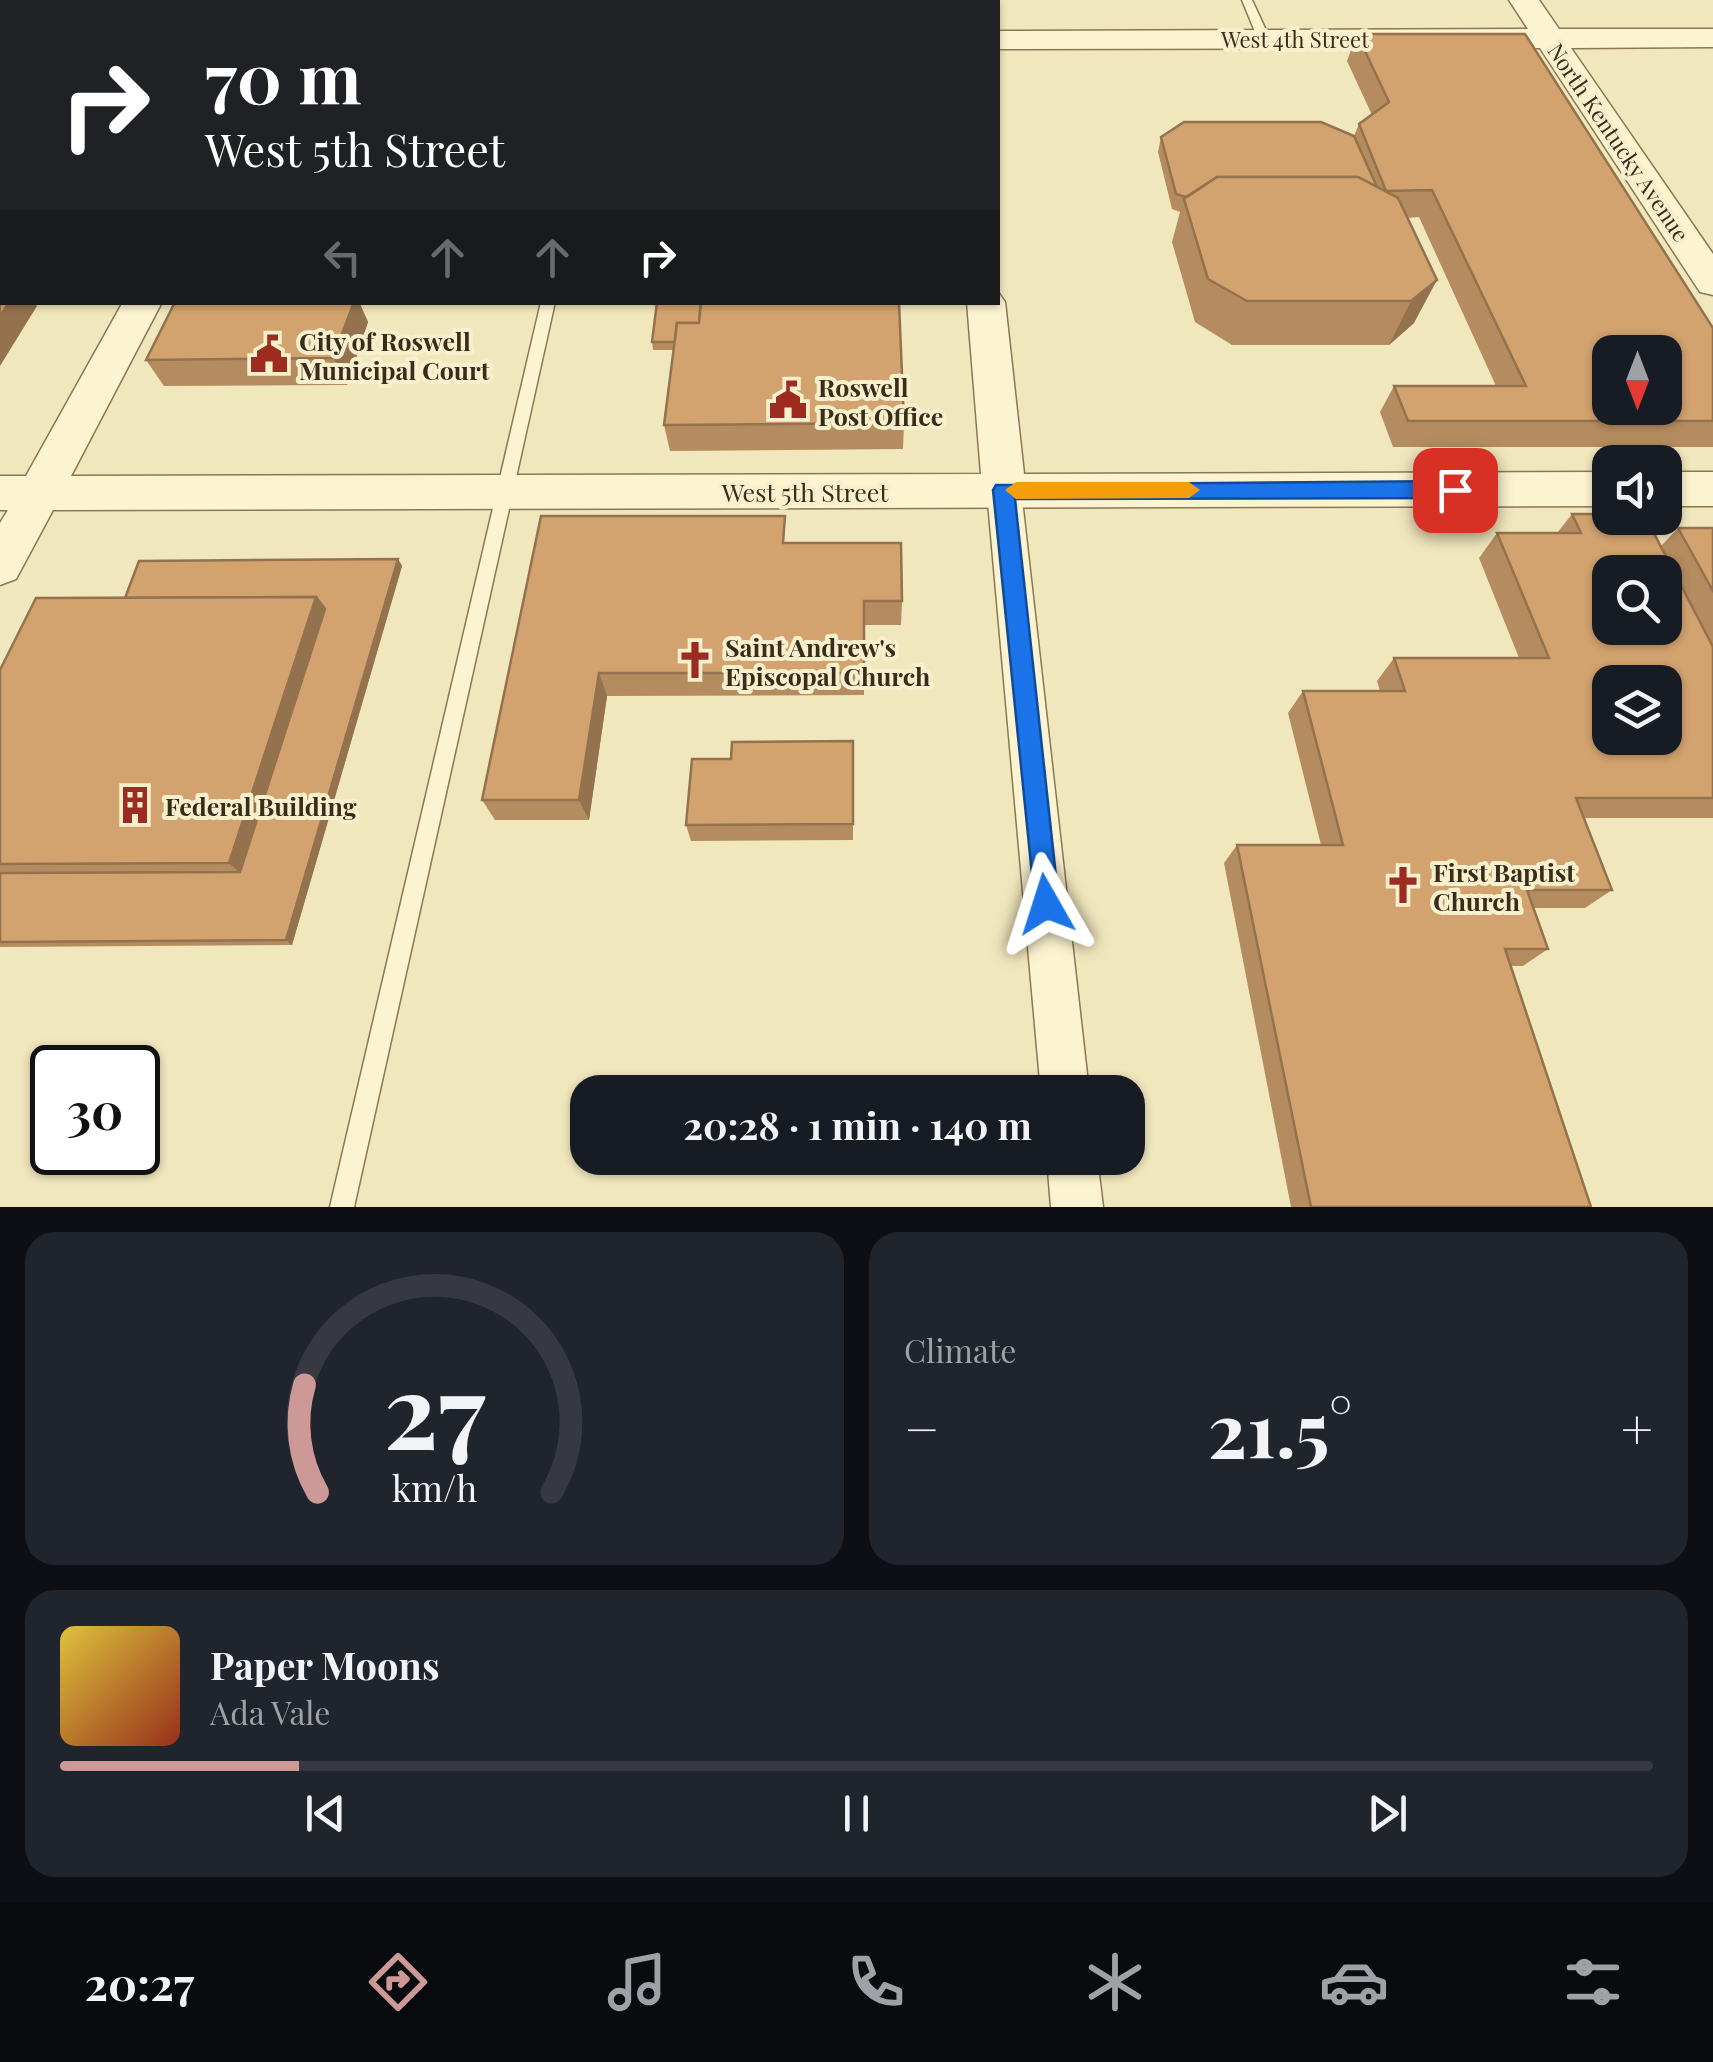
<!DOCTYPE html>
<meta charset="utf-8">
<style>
:root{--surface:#171b24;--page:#20242c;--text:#f1f3f6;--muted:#9ea1a6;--line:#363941;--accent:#cc9996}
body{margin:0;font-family:"Playfair Display",serif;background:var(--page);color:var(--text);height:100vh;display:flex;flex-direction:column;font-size:38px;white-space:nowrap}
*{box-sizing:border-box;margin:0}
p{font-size:32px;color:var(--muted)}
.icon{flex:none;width:55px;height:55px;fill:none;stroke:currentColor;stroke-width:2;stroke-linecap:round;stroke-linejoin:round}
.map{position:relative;height:1207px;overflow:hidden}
.details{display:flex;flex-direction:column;gap:25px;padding:25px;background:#0d0f14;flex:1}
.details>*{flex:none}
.hud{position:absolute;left:0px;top:0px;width:1000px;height:305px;box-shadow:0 2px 8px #0004;background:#202124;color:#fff;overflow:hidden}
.needle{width:65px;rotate:180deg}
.buttons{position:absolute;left:1592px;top:335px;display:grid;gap:20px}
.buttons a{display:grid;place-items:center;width:90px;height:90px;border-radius:20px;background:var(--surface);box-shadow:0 2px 8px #0004;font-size:50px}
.speed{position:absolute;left:30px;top:1045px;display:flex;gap:20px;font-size:50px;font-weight:700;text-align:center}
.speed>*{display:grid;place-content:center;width:130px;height:130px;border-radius:50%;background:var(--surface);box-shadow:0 2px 8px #0004;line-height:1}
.speed .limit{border:5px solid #111;border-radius:15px;background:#fff;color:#111}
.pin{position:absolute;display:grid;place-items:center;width:85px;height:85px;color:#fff;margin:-42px;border-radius:20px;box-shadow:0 5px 15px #0006}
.me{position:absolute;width:110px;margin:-55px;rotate:354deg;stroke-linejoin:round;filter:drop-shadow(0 0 8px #0008)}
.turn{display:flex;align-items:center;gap:35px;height:210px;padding:0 40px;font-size:45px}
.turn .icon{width:130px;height:130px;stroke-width:2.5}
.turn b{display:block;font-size:70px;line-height:85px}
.lanes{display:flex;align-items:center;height:95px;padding:0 40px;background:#0003;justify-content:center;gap:50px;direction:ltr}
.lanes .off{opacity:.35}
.big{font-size:75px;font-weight:700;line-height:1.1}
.details .tile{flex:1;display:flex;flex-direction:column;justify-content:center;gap:15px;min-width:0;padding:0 35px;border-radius:30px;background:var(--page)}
.details .dial{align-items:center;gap:0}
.dial svg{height:260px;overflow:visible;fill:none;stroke:var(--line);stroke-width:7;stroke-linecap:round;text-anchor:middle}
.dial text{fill:var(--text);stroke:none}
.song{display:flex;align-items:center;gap:30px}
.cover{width:120px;height:120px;border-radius:15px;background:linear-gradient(135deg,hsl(50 70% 55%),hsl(10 70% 35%))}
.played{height:10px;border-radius:5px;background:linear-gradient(90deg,var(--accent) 15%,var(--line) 15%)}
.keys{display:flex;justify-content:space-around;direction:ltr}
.heat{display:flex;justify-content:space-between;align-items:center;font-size:55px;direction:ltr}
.details .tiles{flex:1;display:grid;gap:25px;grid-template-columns:1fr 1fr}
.tile:last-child{grid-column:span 2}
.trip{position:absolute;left:570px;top:1075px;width:575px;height:100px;border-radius:30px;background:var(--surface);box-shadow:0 2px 8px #0004;font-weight:700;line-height:100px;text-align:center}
.dock{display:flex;height:160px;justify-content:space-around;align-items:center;background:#090b0e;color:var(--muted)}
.dock .icon{width:70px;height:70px}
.dock .current{color:var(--accent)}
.dock b{font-size:45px;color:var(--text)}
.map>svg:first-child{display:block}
</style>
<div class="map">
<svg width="1713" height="1207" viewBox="0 0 1713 1207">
<rect width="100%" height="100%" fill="#f1e7bd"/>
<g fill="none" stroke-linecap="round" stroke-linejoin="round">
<!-- service casing -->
<g stroke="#8a7754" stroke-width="3">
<g id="service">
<rect x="613" y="0" width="10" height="2"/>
<polygon points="1242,0 1252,0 1270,39 1268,41 1258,39"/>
<polygon points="541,302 555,302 354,1207 330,1207"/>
</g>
</g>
<!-- minor casing -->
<g stroke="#8a7754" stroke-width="3">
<g id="minor">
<polygon points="1004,478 1016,482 1021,491 1089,1092 1041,1092 987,491 992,482"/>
<polygon points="1047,1158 1097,1158 1103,1207 1051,1207"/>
</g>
</g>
<!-- tertiary casing -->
<g stroke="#8a7754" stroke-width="3">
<g id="tertiary">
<rect x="936" y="0" width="30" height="2"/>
<polygon points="1509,0 1539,0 1559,29 1713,29 1713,47 1571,48 1713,254 1713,295 1700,292 1540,48 998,49 998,31 1528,29"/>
<rect x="0" y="31" width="2" height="18"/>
<polygon points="998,292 1005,302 1024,474 1610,472 1610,506 53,510 16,579 0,585 0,523 8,510 0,510 0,476 26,476 123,302 162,302 71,476 981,474 967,302 998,302"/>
<rect x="1665" y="472" width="48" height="34"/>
</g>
</g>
<!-- service -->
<use href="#service" fill="#fcf3d0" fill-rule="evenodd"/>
<!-- minor -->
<use href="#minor" fill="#fcf3d0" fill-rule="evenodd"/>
<!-- tertiary -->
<use href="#tertiary" fill="#fcf3d0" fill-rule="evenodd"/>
</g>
<!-- wall -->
<g fill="#b58c5f">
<polygon points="348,0 494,0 493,2 348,2"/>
<polygon points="647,0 730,0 647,1"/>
<polygon points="1357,34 1713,328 1713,447 1393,447 1380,412 1394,386 1496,386 1419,217 1407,218 1414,323 1389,345 1232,345 1195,322 1172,242 1180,212 1172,209 1158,152 1161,137 1354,136 1359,124 1372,115 1347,61"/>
<polygon points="0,42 2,42 2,119 0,120"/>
<rect x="0" y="148" width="2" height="121"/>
<polygon points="175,302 359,302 368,322 347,385 164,386 146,360"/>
<polygon points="657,302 904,423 903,449 670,451 664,425 674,350 653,350 652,342"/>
<polygon points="1572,514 1661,546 1678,528 1713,528 1713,818 1583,818 1612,890 1585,908 1534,908 1548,949 1523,966 1511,966 1591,1207 1291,1207 1224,863 1237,845 1321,845 1288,713 1303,691 1380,691 1377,681 1394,658 1519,658 1479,558 1497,533 1557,533"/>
<polygon points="541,516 787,543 902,601 901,625 864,625 864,695 607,696 589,820 495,820 482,800"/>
<polygon points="398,559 402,566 292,945 0,947 0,670 125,598"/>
<polygon points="853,741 853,840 691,841 686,825 731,759"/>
</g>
<!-- shaded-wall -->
<g fill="#94724e">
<polygon points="1437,280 1414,323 1389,345 1411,301"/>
<polygon points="9,302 34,302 37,306 0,366 0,317"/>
<polygon points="354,302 359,302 368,322 347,385 333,358"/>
<polygon points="398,559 402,566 292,945 286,940"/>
<polygon points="316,597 329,616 246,878 229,863"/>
<polygon points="599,673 607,696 589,820 579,800"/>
</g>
<!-- building -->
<g fill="#d3a36f" stroke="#94724e" stroke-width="2.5" fill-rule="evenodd">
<path d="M1357,34H1525L1713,328V421H1408L1394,386H1526L1432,190L1386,191L1359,124L1389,102ZM1610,352H1665V408H1610Z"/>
<polygon points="0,42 2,42 2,92 0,95"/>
<polygon points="1184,122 1321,122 1354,136 1377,187 1358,177 1217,177 1186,197 1176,194 1161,137"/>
<rect x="0" y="148" width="2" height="94"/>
<polygon points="1217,177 1358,177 1398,198 1437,280 1411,301 1247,301 1208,279 1184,199"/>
<polygon points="0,285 2,285 2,302 9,302 0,317"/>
<polygon points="175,302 354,302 333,358 146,360"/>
<polygon points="657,302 701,302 699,323 677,323 675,342 652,342"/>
<polygon points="701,302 899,302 904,423 664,425 677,323 699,323"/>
<path d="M1572,514H1610V518H1646L1713,647V798H1576L1612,890H1527L1548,949H1505L1591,1207H1311L1237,845H1343L1303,691H1405L1394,658H1549L1497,533H1581ZM1610,572H1665V628H1610ZM1610,682H1665V738H1610Z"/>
<polygon points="541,516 785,516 783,543 901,543 902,601 864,601 864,673 599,673 579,800 482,800"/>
<polygon points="1678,528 1713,528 1713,591"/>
<polygon points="398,559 286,940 0,942 0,873 240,872 325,609 316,597 125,598 139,561"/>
<polygon points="316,597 229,863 0,864 0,670 36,598"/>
<polygon points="853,741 853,824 686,825 692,759 731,759 732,742"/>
</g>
<!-- route -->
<polygon fill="#1a73e8" stroke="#114b97" stroke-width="2.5" points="1455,481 1466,490 1455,498 1015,499 1059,904 1056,914 1046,918 1036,914 993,490 996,485"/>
<!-- slow -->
<polygon fill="#f59e0b" points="1016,482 1189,482 1200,490 1189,498 1016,499 1005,490"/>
<!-- icons -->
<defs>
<g id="civic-bare" transform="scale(3)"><path d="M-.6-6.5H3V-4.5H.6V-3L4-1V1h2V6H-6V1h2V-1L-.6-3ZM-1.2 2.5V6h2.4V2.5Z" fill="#9e2b20" stroke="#f8f0cd" stroke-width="2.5" paint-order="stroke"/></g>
<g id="church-bare" transform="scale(3)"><path d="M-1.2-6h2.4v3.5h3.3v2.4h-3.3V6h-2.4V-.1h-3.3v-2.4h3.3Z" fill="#9e2b20" stroke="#f8f0cd" stroke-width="2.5" paint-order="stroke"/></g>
<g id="building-bare" transform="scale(3)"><path d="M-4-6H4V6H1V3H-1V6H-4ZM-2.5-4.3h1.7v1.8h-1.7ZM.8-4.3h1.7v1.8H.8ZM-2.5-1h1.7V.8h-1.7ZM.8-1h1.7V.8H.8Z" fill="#9e2b20" stroke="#f8f0cd" stroke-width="2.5" paint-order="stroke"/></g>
</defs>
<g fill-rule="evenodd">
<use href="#civic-bare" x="269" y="354"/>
<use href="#civic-bare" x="788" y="400"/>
<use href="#church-bare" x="695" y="660"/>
<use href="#building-bare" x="135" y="805"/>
<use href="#church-bare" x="1403" y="885"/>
</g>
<g text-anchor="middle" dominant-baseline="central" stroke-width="8" stroke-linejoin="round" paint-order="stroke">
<!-- far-street labels -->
<g font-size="22" fill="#382c1b" stroke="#f8f0cd">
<text x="1295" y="39">West 4th Street</text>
<text transform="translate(1619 142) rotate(56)">North Kentucky Avenue</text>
</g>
<!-- poi labels -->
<g font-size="25" font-weight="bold" fill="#382c1b" stroke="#f8f0cd" text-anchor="start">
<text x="299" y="340">City of Roswell<tspan x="299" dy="29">Municipal Court</tspan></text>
<text x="818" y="386">Roswell<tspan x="818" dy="29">Post Office</tspan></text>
<text x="725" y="646">Saint Andrew's<tspan x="725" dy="29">Episcopal Church</tspan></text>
<text x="165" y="805">Federal Building</text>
<text x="1433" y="871">First Baptist<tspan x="1433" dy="29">Church</tspan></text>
</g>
<!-- street labels -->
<g font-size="25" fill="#382c1b" stroke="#f8f0cd">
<text x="805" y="491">West 5th Street</text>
</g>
</g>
</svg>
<div class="buttons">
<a><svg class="needle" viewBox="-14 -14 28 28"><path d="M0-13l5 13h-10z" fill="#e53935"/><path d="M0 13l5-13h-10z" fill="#9ea1a6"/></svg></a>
<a><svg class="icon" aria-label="sound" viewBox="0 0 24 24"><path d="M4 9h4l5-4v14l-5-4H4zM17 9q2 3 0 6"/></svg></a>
<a><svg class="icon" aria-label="search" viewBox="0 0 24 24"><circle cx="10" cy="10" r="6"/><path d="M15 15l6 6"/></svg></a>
<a><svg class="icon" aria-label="layers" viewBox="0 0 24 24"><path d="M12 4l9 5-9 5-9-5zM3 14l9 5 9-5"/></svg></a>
</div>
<div class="speed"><div class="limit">30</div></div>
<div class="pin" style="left:1455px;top:490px;background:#d93025"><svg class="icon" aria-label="arrive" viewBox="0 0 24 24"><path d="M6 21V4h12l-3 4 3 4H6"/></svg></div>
<svg class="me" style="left:1046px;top:904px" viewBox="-20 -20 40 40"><path d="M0-17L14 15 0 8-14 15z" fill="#1a73e8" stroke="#fff" stroke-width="4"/></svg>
<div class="trip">20:28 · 1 min · 140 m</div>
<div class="hud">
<div class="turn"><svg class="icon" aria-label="right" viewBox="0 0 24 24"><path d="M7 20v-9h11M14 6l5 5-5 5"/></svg><div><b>70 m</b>West 5th Street</div></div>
<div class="lanes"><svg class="icon off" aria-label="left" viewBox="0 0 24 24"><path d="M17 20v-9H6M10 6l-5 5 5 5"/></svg><svg class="icon off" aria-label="ahead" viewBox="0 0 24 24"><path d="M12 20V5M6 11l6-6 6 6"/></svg><svg class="icon off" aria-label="ahead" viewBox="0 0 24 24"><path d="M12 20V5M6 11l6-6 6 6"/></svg><svg class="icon" aria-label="right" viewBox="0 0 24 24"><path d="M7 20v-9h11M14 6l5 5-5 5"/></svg></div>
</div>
</div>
<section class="details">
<div class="tiles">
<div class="tile dial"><svg viewBox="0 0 100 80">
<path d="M14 69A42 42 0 1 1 86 69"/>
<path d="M14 69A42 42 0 0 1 10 36" stroke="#cc9996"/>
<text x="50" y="56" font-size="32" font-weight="700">27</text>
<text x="50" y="72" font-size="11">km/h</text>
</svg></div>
<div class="tile"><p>Climate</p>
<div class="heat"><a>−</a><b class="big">21.5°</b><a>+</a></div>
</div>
<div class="tile">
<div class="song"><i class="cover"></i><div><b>Paper Moons</b><p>Ada Vale</p></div></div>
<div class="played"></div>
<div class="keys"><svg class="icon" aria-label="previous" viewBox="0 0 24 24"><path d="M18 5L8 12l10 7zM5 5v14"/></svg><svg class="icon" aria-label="pause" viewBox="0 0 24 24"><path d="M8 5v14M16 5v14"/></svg><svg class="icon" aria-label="next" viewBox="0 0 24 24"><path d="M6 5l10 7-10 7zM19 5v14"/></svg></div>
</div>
</div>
</section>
<nav class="dock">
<b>20:27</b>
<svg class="icon current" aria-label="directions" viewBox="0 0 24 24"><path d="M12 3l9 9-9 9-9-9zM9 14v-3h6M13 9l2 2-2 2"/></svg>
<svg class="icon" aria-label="music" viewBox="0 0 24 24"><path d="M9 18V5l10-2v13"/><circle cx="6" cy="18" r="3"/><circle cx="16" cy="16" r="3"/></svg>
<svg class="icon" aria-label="phone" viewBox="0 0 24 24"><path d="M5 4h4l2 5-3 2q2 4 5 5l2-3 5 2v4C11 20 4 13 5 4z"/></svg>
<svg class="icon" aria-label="climate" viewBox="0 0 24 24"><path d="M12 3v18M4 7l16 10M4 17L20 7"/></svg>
<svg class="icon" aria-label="car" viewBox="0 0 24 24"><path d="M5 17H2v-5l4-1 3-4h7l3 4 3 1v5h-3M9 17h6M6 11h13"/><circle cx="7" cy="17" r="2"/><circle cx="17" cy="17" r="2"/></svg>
<svg class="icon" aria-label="filters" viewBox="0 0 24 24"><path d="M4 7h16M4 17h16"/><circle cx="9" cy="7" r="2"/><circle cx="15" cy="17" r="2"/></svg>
</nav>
